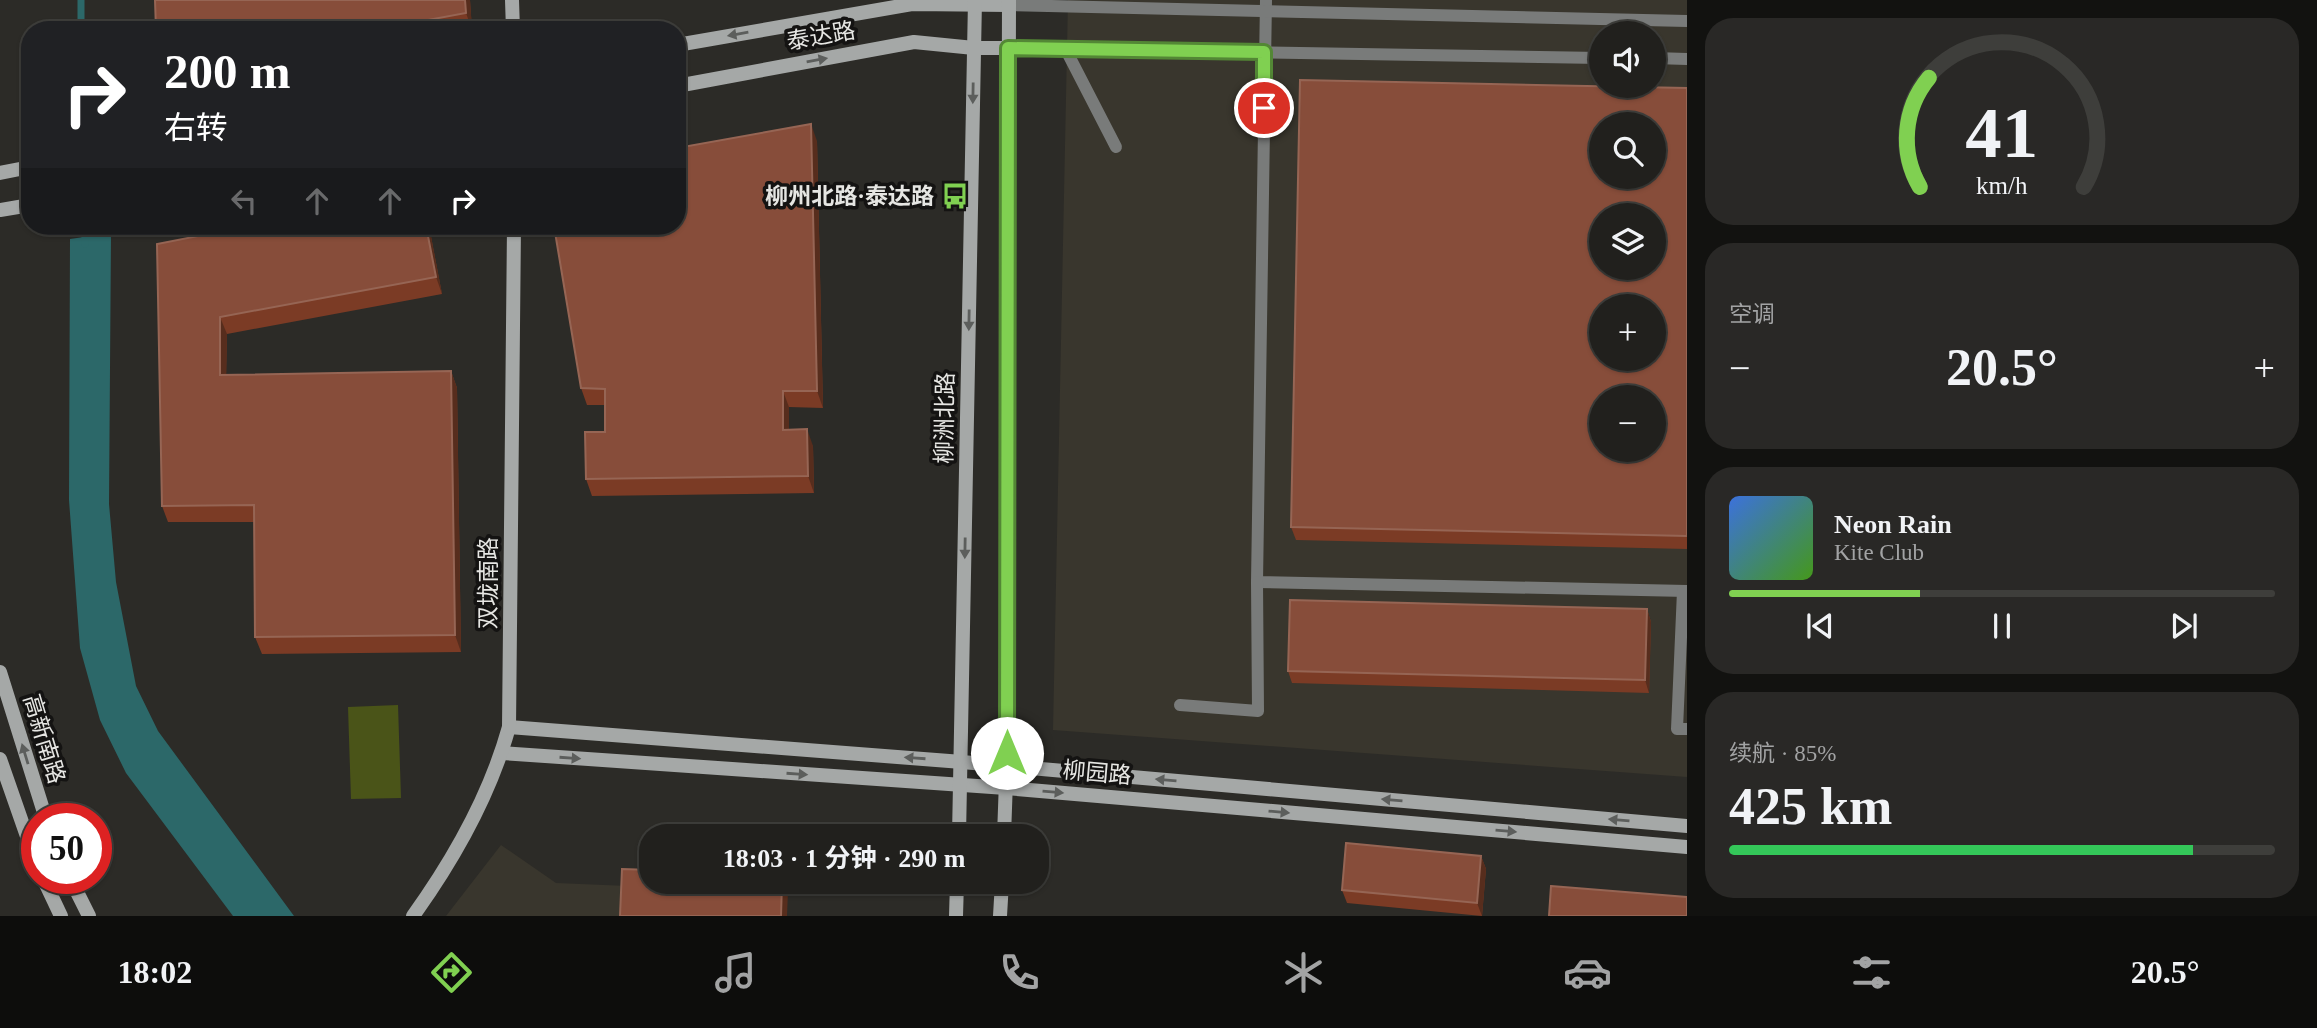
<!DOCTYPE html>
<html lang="zh">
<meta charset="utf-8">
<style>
:root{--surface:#21201d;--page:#292826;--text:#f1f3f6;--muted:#a2a3a4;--line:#3e3e3b;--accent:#80d051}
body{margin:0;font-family:"Times New Roman","Noto Sans SC",serif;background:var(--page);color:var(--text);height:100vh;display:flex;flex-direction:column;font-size:26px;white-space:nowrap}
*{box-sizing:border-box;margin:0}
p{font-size:23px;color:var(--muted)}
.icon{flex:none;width:38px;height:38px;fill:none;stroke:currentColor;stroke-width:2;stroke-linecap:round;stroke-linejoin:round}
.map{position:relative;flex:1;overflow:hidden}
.side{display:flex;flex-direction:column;gap:18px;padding:18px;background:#121210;width:630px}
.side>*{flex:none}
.top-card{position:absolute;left:21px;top:21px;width:665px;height:214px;border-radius:28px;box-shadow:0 2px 5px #0004,0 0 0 2px var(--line);background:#202124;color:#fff;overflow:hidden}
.controls{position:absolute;left:1589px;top:21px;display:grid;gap:14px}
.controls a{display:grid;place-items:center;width:77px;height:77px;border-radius:50%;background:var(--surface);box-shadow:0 2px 5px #0004,0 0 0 2px var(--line);font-size:35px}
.speed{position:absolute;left:21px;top:803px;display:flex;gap:14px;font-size:35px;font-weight:700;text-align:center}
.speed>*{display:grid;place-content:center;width:91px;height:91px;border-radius:50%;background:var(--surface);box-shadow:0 2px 5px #0004,0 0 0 2px var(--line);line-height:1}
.speed .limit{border:10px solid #d22;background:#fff;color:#111}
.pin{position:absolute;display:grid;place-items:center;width:60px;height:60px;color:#fff;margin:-30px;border:4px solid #fff;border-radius:50%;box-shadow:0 2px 7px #0007}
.me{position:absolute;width:77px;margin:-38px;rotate:0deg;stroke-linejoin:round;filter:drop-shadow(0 0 5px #0008)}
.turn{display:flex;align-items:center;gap:24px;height:147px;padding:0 28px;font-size:32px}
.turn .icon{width:91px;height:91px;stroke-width:2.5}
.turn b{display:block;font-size:49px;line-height:60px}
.lanes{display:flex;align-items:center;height:66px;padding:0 28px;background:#0003;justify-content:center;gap:35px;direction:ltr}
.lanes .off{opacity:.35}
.big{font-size:52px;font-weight:700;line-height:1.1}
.side .widget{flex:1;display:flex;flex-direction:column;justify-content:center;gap:10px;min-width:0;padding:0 24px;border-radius:28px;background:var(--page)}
.side .dial{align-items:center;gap:0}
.dial svg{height:182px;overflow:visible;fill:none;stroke:var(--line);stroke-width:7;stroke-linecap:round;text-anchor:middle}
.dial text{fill:var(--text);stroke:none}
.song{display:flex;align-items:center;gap:21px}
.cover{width:84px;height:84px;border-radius:10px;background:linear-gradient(135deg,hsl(220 70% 55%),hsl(100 70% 35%))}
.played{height:7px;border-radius:4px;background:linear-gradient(90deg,var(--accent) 35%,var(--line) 35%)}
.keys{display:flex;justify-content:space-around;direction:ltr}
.heat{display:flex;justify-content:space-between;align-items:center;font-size:38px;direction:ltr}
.charge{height:10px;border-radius:5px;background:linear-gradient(90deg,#34c759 85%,var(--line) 0)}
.trip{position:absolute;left:639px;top:824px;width:410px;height:70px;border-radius:28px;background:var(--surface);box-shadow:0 2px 5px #0004,0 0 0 2px var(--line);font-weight:700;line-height:70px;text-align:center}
.dock{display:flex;height:112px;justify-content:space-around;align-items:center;background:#0d0d0c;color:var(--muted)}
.dock .icon{width:49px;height:49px}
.dock .active{color:var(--accent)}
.dock b{font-size:32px;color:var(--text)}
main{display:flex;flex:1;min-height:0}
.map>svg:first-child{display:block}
</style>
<main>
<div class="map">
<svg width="1687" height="916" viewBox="0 0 1687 916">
<rect width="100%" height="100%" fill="#2c2b27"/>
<!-- built -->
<g fill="#39362d" fill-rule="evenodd">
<path d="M1068,0H1687V777L1053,730ZM1601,33H1654V86H1601ZM1601,124H1654V177H1601ZM1601,215H1654V268H1601ZM1601,306H1654V359H1601ZM1601,397H1654V450H1601Z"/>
<polygon points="501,845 556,883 628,886 627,916 446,916"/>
</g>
<!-- green -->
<polygon fill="#4a5418" points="398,705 401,798 351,799 348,707"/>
<!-- water -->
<polygon fill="#2c6869" points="111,233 109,504 116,582 136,686 158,731 294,916 233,916 126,773 100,720 80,648 69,500 70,239"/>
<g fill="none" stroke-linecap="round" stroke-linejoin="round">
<!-- stream -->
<g stroke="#2c6869" stroke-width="7">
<polyline points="81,0 81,30"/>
<polyline points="85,226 85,244"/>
</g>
<!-- lane -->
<g stroke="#797b7a" stroke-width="12">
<polyline points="1266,0 1257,582 1687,591"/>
<polyline points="1009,5 1687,21"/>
<polyline points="1008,48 1601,58"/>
<polyline points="1066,50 1116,147"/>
<polyline points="1654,58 1687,59"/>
<polyline points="1683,591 1677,729 1687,729"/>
<polyline points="1180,705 1258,711 1257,582"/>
</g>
<!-- secondary -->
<g stroke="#a5a8a7" stroke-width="14">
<polyline points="512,0 513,30"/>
<polyline points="677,45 912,4 1009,5"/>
<polyline points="677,86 914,42 974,48 1008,48"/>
<polyline points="0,173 30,167"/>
<polyline points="0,210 30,205"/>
<polyline points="0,672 46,819"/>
<polyline points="509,727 962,762 1687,826"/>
<polyline points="502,753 1006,788 1687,847"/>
<polyline points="0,759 37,865"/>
<polyline points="959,836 975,0"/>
<polyline points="1004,836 1007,753 1009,0"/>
<polyline points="43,878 61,916"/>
<polyline points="70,878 89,916"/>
<path d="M413,916C454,859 490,795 509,727L514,226"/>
<polyline points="956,916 957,882"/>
<polyline points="1000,916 1002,882"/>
</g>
</g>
<!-- wall -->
<g fill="#7b3b25">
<polygon points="470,0 472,30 156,30"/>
<polygon points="1687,88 1687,549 1296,540 1291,527"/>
<polygon points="817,141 823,408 789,407 789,429 813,446 814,493 592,496 586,479 605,432 605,405 587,405 581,388"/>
<polygon points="429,226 442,294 227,334 226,375 451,371 457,388 461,652 262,654 255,637 255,522 168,522 162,506 157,244"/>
<polygon points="1647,609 1651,622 1649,693 1292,683 1288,671"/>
<polygon points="1481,856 1486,869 1482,916 1347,903 1342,890"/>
</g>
<!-- shaded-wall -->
<g fill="#572d1d">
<polygon points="465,0 470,0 472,30 466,13"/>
<polygon points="811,124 817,141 823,408 817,391"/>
<polygon points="426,226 429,226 442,294 436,277"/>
<polygon points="220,317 227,334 226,392 220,375"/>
<polygon points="451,371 457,388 461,652 455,635"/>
<polygon points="783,391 789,407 789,446 783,430"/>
<polygon points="807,429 813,446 814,493 808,476"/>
<polygon points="1647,609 1651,622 1649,693 1645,680"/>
<polygon points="1481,856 1486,869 1482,916 1477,903"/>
<polygon points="782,882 785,882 788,891 787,916 781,916"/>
</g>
<!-- building -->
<g fill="#874d3a" stroke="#966554" stroke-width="2" fill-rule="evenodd">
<polygon points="155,0 465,0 466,13 374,30 156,30"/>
<path d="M1300,80L1687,88V536L1291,527ZM1601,124H1654V177H1601ZM1601,215H1654V268H1601ZM1601,306H1654V359H1601ZM1601,397H1654V450H1601Z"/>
<polygon points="811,124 817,391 783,391 783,430 807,429 808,476 586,479 585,432 605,432 605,389 581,388 554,226 677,226 677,148"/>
<polygon points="249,226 426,226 436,277 220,317 220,375 451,371 455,635 255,637 254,505 162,506 157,244"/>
<polygon points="1290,600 1647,609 1645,680 1288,671"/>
<polygon points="1346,843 1481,856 1477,903 1342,890"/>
<polygon points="622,869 651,870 651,882 782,882 781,916 620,916"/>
<polygon points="1551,886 1687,897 1687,916 1549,916"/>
</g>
<!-- one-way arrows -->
<defs><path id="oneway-solid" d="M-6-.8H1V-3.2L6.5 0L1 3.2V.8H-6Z" transform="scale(1.75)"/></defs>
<g fill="#5c5e5c">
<use href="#oneway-solid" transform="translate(738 34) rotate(170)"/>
<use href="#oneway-solid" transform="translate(817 60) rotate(-10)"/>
<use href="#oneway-solid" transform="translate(973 93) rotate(91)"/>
<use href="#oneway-solid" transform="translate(969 320) rotate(91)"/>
<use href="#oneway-solid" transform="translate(965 548) rotate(91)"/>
<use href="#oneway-solid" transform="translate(25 754) rotate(-107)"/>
<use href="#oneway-solid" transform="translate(570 758) rotate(4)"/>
<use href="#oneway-solid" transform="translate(915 758) rotate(-176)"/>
<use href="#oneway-solid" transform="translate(797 774) rotate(4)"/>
<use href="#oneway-solid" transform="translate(1166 780) rotate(-175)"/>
<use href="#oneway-solid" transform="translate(1053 792) rotate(5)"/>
<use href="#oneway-solid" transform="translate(1392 800) rotate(-175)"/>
<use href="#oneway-solid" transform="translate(1279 812) rotate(5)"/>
<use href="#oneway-solid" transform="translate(1619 820) rotate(-175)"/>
<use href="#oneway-solid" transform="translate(1506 831) rotate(5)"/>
</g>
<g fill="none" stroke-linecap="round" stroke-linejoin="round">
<!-- route casing -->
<g stroke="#538735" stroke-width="18">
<polyline id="route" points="1007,753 1008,48 1264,52 1264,108"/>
</g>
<!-- route -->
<use href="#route" stroke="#80d051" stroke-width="12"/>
</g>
<!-- icons -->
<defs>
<g id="bus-bare" transform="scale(2.1)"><path d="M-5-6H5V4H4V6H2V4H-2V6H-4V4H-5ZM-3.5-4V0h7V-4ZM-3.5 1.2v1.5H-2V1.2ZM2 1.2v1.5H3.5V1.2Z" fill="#80d051" stroke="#141312" stroke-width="2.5" paint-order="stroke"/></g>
</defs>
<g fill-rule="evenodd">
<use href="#bus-bare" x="955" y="196"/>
</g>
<g text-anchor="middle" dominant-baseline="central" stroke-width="7" stroke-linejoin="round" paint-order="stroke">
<!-- street labels -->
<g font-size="23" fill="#e6e6e3" stroke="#141312">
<text transform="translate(821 36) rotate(-10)">泰达路</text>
<text transform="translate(945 418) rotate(-89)">柳洲北路</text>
<text transform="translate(488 583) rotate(-90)">双垅南路</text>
<text transform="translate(44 739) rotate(73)">高新南路</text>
<text transform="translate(1097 773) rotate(5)">柳园路</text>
</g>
<!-- poi labels -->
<g font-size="23" font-weight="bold" fill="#e6e6e3" stroke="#141312" text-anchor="end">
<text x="934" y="196">柳州北路·泰达路</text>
</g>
</g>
</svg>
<div class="controls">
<a><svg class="icon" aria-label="sound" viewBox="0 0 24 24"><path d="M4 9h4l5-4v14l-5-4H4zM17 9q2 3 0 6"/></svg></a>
<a><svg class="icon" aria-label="search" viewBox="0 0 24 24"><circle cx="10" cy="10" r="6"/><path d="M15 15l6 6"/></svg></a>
<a><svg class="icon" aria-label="layers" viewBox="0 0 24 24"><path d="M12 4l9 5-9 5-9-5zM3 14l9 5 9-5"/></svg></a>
<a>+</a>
<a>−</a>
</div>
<div class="speed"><div class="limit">50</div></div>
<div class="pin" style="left:1264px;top:108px;background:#d93025"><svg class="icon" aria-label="arrive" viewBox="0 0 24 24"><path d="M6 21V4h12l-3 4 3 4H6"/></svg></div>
<svg class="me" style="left:1007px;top:753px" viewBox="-20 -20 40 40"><circle r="19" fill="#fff"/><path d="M0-13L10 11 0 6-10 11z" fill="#80d051"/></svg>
<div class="trip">18:03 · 1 分钟 · 290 m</div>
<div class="top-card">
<div class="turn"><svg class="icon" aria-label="right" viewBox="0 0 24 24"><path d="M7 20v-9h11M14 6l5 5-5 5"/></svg><div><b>200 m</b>右转</div></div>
<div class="lanes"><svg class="icon off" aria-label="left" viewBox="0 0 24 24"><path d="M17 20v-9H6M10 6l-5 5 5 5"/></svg><svg class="icon off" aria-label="ahead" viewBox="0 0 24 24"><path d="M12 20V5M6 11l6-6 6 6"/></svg><svg class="icon off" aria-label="ahead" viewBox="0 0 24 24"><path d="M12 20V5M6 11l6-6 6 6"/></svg><svg class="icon" aria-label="right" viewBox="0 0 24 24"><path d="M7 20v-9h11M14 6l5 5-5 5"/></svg></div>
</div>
</div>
<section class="side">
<div class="widget dial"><svg viewBox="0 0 100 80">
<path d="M14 69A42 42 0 1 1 86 69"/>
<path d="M14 69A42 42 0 0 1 18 21" stroke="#80d051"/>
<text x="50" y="56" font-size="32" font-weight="700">41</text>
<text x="50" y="72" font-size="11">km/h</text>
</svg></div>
<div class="widget"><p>空调</p>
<div class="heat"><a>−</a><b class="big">20.5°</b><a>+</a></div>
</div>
<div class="widget">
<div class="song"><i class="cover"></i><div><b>Neon Rain</b><p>Kite Club</p></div></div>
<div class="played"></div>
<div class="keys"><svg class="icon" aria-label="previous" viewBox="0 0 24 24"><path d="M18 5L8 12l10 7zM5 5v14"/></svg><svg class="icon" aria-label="pause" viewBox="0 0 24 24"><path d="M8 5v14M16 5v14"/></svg><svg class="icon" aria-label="next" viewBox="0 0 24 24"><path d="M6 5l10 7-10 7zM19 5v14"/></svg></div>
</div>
<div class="widget"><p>续航 · 85%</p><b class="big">425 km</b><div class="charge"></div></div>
</section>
</main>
<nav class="dock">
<b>18:02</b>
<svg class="icon active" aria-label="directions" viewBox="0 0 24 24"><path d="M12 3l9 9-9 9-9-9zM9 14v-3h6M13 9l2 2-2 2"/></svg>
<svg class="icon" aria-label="music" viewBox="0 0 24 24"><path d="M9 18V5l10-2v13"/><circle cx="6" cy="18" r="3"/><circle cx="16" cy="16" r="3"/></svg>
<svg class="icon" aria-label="phone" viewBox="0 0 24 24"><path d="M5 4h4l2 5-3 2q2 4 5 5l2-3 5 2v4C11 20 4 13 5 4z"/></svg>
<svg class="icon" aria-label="climate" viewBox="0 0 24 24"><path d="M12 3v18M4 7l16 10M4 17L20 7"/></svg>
<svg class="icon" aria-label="car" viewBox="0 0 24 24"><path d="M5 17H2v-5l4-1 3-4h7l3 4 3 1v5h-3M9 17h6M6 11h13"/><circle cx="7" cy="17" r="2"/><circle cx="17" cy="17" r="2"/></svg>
<svg class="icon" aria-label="filters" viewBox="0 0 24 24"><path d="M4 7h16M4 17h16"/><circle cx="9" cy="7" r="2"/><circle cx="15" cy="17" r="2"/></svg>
<b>20.5°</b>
</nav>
